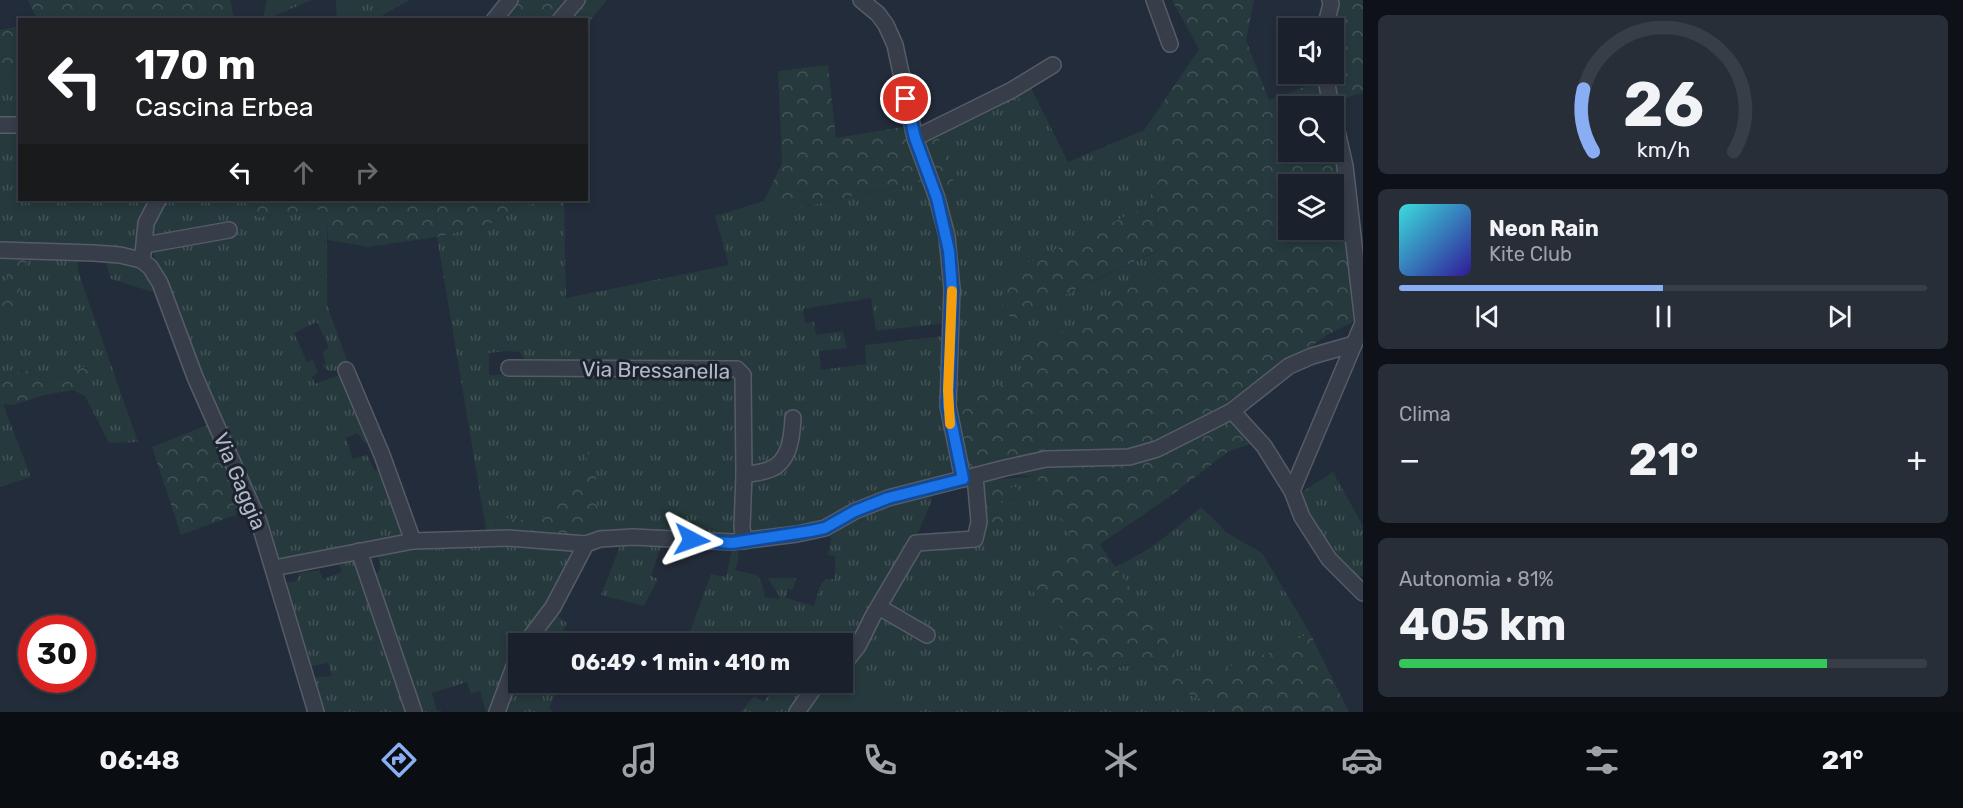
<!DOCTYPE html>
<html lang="it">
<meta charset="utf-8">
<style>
:root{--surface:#1a212c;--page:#272e38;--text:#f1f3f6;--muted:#9fa3a9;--line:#383e48;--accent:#8aaef3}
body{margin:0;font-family:Rubik,sans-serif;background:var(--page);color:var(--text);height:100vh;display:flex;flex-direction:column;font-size:22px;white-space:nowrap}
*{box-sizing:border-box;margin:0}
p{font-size:20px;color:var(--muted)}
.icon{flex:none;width:33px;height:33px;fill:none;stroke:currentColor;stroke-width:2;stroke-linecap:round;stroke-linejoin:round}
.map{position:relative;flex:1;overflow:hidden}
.panel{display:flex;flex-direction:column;gap:15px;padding:15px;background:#0e1218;width:600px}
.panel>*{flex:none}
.banner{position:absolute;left:18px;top:18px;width:570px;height:183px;border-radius:0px;box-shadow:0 3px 9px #0003,0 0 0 2px var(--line);background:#202124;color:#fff;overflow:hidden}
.controls{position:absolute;left:1278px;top:18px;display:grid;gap:12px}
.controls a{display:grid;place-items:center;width:66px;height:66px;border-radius:0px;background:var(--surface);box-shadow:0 3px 9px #0003,0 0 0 2px var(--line);font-size:30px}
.speed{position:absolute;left:18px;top:615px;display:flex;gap:12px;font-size:30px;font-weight:700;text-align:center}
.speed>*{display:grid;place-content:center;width:78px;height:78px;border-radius:50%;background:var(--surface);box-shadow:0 3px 9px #0003,0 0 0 2px var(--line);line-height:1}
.speed .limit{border:9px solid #d22;background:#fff;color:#111}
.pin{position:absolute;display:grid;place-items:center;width:51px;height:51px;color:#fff;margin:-26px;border:3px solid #fff;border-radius:50%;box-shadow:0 2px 6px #0007}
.me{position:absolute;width:66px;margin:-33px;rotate:94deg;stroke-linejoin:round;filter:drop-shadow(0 0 4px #0008)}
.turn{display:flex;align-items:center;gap:21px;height:126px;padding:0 18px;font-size:27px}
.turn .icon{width:78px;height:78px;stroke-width:2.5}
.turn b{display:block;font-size:42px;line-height:51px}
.lanes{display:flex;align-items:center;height:57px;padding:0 18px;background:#0003;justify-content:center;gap:30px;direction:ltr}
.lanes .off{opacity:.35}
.big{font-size:45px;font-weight:700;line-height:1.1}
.panel .card{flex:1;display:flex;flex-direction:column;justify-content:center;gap:9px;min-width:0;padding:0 21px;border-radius:9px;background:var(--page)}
.panel .dial{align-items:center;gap:0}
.dial svg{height:156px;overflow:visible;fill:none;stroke:var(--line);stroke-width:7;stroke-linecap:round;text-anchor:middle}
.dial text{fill:var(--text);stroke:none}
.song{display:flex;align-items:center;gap:18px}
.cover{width:72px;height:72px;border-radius:9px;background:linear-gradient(135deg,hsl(180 70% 55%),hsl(250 70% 35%))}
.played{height:6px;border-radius:3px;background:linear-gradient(90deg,var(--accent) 50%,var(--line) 50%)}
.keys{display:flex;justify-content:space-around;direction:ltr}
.heat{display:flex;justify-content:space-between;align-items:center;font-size:33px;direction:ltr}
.charge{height:9px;border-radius:4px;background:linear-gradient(90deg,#34c759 81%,var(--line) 0)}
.trip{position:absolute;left:508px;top:633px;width:345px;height:60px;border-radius:0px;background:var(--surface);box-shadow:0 3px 9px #0003,0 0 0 2px var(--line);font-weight:700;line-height:60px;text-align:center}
.tab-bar{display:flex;height:96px;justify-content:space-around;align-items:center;background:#0a0d12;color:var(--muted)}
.tab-bar .icon{width:42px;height:42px}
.tab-bar .on{color:var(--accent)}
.tab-bar b{font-size:27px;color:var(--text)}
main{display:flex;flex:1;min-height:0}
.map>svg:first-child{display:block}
</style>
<main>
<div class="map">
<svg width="1363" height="712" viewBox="0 0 1363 712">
<defs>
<pattern id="grass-tufts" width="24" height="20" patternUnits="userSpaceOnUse" patternTransform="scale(1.5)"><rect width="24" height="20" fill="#26393c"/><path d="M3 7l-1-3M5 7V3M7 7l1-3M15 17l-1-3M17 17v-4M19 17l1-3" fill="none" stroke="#435457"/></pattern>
<pattern id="forest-crowns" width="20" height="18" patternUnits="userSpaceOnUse" patternTransform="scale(1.5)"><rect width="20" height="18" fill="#26393c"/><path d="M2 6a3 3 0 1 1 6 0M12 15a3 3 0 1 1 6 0" fill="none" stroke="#435457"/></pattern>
</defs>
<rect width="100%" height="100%" fill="#232c3a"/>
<!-- grass -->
<g fill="url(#grass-tufts)">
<polygon points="267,0 312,0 267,19 263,19"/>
<polygon points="336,0 410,0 376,19 337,19"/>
<polygon points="0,73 19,79 19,124 0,124"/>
<path d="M1033,92L1068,162L1144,130L1172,153L1145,207L1006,273L1012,320L1157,251L1152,280L1099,300L1080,328L1019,342L1025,382L955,473L829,521L752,536L746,531V368L681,361L639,367L637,359L623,360L618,367L529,365L519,352L508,351L489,353V375L543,374L739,375L737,538L616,533L582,536L598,521L588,452L584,482L571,485C544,524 543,523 496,517L495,533L487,535L437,237L497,222L517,207L551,200H564L566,298L729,265L715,216L764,201L788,210L928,180L944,240L947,323L876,331L871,298L803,309L805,323L814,322L816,335L843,331L847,348L819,351L821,370L866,364L865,345L944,336L940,390L942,393L952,384L943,197L955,186L938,136Z"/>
<polygon points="0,127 19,127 20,200 146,200 151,203 141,246 130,250 0,247"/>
<path d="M164,200H254L257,217L327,209V305L348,363C340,370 329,376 322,365L326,363L322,352L329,348L317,322L294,333L307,362L313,360L318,373L312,377L315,384L344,373L372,441L364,443L358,433L346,438L353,459L367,455L375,471L380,467L404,529L402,534L350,547L277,561L151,249V228Z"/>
<polygon points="0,254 12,256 15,315 27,256 77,256 78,271 138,442 109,443 85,396 73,390 98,376 84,367 46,383 30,370 0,376"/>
<path d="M104,258C136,265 141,266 159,294L111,279Z"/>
<polygon points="0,404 3,404 31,477 0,487"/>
<polygon points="1333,472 1363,526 1363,576 1355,578 1327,548 1305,513 1302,492"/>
<polygon points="1035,476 1076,545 1026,582 1096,673 1153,658 1174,688 1216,705 1215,712 741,712 754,696 763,702 773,691 776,683 803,683 798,688 827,691 843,682 843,670 918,551 969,546 1000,501 1018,488 973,501 971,482"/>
<path d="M930,489L932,500L915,540L843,660V644L686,643L711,574L726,577L732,549H737C740,558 738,562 735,570L757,575L762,583L765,597L780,599C778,590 772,587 768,578H796L793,590L788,589L786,598L814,606L820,586L825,579H835V556L828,555L831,539L827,530Z"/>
<path d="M1201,507L1227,533L1262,553L1310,633L1274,651L1208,674L1182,668L1174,652L1114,567C1148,553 1174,530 1201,507Z"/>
<polygon points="622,541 662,542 651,576 658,579 644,606 601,595"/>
<polygon points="422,544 578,546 492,712 486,712 480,691 471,694 467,682 432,693 437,711 441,710 441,712 417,712 372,575 377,573 380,569 378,557 407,551"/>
<polygon points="358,556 411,712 323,712 313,678 332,676 328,663 306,667 284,583 296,581 300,573 319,570 323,579 342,572 338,560"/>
<polygon points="555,614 567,623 556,643 530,644"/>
<polygon points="519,664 519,682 561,683 549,708 553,712 501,712"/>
</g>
<!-- forest -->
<g fill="url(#forest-crowns)" fill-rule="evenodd">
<polygon points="28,0 230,0 234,19 37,19"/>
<polygon points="505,0 607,0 587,24 586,20 489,20"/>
<path d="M1172,0H1254L1246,40L1269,100L1309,85L1313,74H1334V28H1325L1333,0H1363V93L1336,100L1349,161L1363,317L1327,335L1229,407L1254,443L1229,451L1168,498L1100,544C1126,586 1161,624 1182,668L1208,674L1274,651L1310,633L1349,712H1215L1216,705L1174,688L1153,658L1096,673L1026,582L1076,545L1035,476L954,472L946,409L941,393L1024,382L1019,342L1080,328L1099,300L1152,280L1156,251L1012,320L1002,305L1006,273L1145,207L1172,153L1144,130L1199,49ZM1288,106H1334V152H1288ZM1288,184H1334V230H1288Z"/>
<polygon points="19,26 20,26 19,79 0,73 0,30"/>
<polygon points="828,65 836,138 908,126 928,180 787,210 764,201 782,163 778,71"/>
<polygon points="1029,85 1033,92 938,136 955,186 943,197 919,139"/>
<polygon points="254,200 551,200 517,207 497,222 437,237 368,247 328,240 326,209 257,217"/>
<polygon points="12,256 27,256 15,315 1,310"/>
<polygon points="83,367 99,376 73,390 44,395 13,405 0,404 0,376 30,370 46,383"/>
<polygon points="212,423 249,510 181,535 152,447"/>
<path d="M588,452H595L598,521L582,536L495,533L496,517C542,523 544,524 571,485L584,482Z"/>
<polygon points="1018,487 1021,505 1001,501 1008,527 995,528 975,519 984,489"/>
</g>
<!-- garden -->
<polygon fill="#26393c" points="843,671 900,711 899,712 797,712 822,683 843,682"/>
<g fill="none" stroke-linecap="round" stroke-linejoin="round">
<!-- minor casing -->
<g stroke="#555c68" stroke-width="18">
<g id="minor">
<polyline points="861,0 878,14 886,25 895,45 915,138 937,198 947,236 952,289 948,406 963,479"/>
<polyline points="1154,0 1170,44"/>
<polyline points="494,20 510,0"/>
<polyline points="560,20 577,0"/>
<polyline points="1325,28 1331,4 1330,0"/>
<polyline points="1325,74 1331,106"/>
<polyline points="0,125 20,125"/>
<polyline points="915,138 1012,90 1053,65"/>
<polyline points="145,245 229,230"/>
<polyline points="0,250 94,253 120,255 141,260 150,267 160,283 195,377 259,522 316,712"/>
<polyline points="143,254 146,223 158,200"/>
<polyline points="509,368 737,369 743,375 744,475 742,527 744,541"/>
<polyline points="346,370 382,455 413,541"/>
<polyline points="1232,411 1289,366 1312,356 1354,344"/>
<path d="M744,475C752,473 760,473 768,470C790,463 792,437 793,418"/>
<polyline points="1292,491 1363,323 1345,166 1334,118"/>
<polyline points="359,551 414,712"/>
<polyline points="274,568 413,541 508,538 586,544"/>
<polyline points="879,607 927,635"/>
<polyline points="525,644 553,607 586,544 600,539 633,537 732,542 797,534 825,528 855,511 888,498 1005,468 1046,459 1129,457 1157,449 1232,411 1264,446 1292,491 1302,517 1329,559 1363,593"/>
<polyline points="843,665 858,646 873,616 916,543 975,539 979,522 975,476"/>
<polyline points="497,712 519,653"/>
<polyline points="797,712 814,688 822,682"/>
</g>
</g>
<!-- minor -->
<use href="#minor" stroke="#373e4a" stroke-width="15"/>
</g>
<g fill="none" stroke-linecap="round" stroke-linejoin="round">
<!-- route casing -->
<g stroke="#114b97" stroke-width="15">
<polyline id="route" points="692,540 732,543 811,531 825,528 855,511 888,498 963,479 948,406 952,289 949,251 937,198 915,138 906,99"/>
</g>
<!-- route -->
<use href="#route" stroke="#1a73e8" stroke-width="10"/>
<!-- slow -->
<polyline stroke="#f59e0b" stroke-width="10" points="950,424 948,390 952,291"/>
</g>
<g text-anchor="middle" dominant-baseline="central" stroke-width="6" stroke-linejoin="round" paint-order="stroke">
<!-- street labels -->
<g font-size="21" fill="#b2b9c6" stroke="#1c232f">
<text transform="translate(656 370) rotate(1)">Via Bressanella</text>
<text transform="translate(240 481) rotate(67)">Via Gaggia</text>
</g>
</g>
</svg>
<div class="controls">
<a><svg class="icon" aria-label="sound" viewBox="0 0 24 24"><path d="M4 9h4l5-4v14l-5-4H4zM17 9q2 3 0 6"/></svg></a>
<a><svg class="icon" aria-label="search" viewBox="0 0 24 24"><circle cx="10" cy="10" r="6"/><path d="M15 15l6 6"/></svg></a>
<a><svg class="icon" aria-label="layers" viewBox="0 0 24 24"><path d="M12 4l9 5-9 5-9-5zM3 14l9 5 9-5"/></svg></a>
</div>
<div class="speed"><div class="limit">30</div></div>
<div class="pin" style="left:906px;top:99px;background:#d93025"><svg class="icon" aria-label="arrive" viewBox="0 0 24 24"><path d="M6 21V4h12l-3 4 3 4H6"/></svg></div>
<svg class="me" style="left:692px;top:540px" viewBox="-20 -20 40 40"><path d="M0-17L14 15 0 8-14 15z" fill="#1a73e8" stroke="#fff" stroke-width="4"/></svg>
<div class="trip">06:49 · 1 min · 410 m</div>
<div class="banner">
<div class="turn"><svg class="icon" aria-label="left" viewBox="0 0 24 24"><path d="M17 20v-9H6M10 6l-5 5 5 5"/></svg><div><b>170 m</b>Cascina Erbea</div></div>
<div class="lanes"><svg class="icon" aria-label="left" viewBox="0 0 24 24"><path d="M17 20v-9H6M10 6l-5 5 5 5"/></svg><svg class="icon off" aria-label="ahead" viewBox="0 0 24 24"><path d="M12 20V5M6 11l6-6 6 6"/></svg><svg class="icon off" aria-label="right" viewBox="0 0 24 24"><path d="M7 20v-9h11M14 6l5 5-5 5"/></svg></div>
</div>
</div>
<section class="panel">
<div class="card dial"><svg viewBox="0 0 100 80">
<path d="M14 69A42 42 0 1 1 86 69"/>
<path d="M14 69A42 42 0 0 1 9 37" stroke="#8aaef3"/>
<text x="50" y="56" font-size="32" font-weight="700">26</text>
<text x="50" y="72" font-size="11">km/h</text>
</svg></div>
<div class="card">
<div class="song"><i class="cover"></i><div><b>Neon Rain</b><p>Kite Club</p></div></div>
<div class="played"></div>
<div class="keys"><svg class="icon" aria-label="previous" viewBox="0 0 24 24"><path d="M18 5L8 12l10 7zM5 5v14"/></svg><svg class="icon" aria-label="pause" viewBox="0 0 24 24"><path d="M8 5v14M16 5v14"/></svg><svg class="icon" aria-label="next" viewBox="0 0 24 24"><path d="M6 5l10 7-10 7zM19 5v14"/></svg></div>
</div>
<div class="card"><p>Clima</p>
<div class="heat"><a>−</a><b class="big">21°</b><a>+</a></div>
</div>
<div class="card"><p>Autonomia · 81%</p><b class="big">405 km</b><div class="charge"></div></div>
</section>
</main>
<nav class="tab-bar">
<b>06:48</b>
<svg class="icon on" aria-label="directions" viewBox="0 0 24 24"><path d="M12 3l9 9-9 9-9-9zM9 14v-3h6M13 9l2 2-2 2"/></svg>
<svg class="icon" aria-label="music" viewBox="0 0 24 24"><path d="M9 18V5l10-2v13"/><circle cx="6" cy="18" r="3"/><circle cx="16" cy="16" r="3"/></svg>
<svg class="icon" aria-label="phone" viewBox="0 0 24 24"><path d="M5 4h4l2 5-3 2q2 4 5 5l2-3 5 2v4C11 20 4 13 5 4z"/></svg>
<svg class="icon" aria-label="climate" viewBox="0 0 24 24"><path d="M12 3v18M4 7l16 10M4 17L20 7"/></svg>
<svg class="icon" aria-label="car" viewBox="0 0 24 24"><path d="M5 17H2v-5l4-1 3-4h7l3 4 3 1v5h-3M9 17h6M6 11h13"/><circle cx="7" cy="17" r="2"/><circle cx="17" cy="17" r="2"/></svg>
<svg class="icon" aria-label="filters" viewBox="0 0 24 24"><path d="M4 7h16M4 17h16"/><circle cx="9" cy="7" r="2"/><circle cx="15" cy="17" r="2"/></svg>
<b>21°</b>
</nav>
